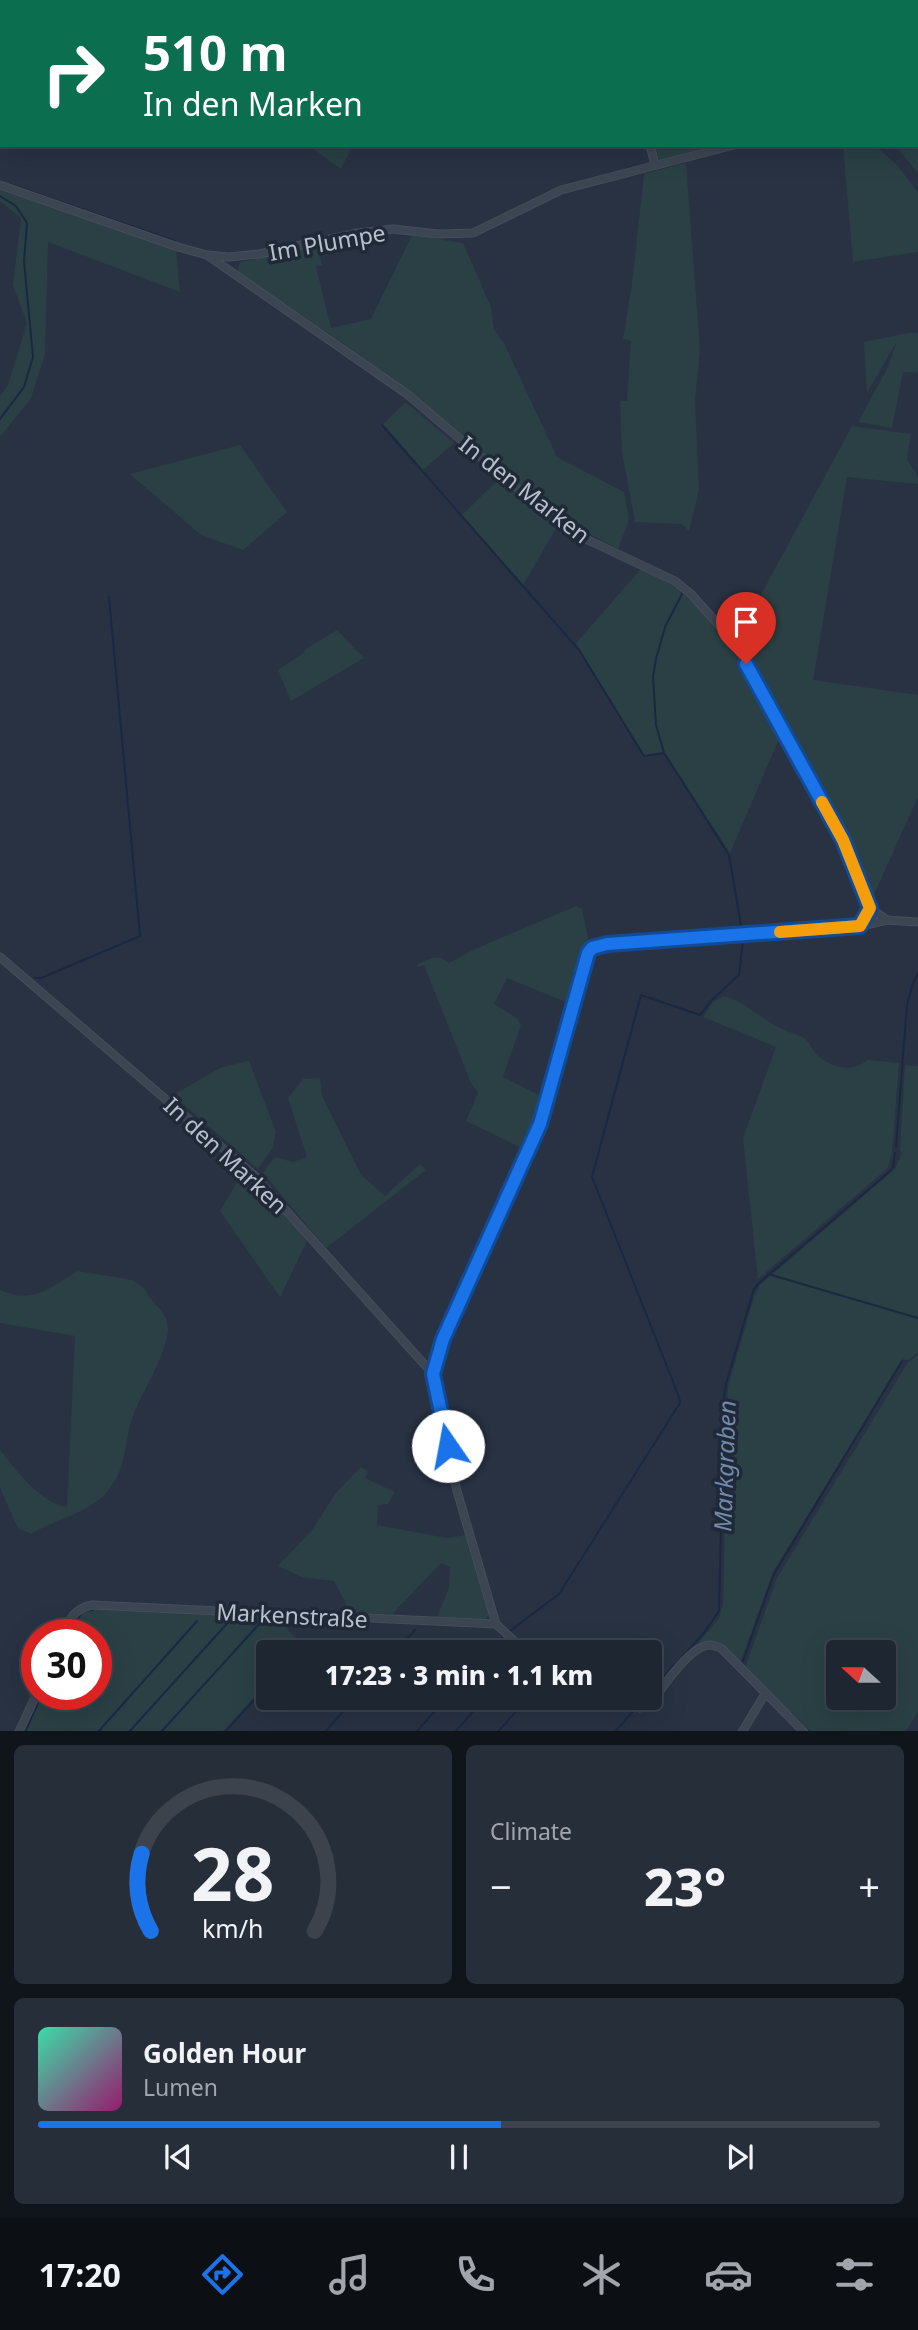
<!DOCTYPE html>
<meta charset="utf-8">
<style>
:root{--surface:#1e2632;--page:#262e3a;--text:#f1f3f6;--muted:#a1a5ac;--line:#3c434d;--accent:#1a73e8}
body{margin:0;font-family:"Noto Sans",sans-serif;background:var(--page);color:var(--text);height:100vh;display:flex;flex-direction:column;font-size:26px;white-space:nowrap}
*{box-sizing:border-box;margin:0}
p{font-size:23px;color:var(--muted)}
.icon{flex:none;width:38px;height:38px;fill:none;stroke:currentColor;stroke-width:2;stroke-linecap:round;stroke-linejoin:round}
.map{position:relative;height:1731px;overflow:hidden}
.side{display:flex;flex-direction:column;gap:14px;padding:14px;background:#10151c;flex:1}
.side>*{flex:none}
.top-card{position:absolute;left:0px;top:0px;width:919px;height:147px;box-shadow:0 7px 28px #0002,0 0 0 2px var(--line);background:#0b6e4f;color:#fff;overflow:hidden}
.needle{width:46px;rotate:291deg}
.controls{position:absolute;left:826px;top:1640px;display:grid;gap:14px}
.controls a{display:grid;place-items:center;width:70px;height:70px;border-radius:7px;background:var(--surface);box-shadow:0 7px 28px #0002,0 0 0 2px var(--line);font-size:35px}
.speed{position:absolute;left:21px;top:1619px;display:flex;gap:14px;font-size:35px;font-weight:700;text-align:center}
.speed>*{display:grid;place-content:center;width:91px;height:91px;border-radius:50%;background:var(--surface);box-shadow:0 7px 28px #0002,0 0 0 2px var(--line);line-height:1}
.speed .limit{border:10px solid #d22;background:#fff;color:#111}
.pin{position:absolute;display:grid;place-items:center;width:60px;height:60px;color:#fff;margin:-72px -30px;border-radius:50% 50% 50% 0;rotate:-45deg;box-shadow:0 0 7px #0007}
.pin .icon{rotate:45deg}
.me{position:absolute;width:77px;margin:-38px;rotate:348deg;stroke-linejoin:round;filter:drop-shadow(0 0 5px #0008)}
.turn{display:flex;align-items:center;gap:24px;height:147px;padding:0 28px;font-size:32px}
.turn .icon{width:91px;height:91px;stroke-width:2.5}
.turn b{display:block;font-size:49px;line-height:60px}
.big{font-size:52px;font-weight:800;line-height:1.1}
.side .tile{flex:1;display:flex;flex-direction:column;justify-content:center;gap:10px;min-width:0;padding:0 24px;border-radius:10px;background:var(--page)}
.side .dial{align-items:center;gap:0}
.dial svg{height:182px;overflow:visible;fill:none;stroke:var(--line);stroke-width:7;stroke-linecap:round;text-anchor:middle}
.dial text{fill:var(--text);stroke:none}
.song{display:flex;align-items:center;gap:21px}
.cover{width:84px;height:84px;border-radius:10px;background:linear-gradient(135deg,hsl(160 70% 55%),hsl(320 70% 35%))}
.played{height:7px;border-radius:4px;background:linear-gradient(90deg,var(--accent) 55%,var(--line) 55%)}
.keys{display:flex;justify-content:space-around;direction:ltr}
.heat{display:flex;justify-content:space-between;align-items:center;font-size:38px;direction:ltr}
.side .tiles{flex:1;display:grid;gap:14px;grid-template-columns:1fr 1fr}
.tile:last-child{grid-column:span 2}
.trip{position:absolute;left:256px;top:1640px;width:406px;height:70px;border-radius:7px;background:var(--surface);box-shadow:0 7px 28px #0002,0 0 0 2px var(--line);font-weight:800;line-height:70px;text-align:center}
.tab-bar{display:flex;height:112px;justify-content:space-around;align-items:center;background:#0c0f14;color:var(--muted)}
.tab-bar .icon{width:49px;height:49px}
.tab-bar .selected{color:var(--accent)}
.tab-bar b{font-size:32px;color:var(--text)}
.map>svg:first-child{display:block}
</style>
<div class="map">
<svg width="918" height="1732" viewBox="0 0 918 1732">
<rect width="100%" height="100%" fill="#283243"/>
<!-- green -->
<g fill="#2a4044" fill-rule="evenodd">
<polygon points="773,0 916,0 917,2 773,2"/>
<polygon points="917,118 918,118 918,173 895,145 917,145"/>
<polygon points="308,145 353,145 341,169"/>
<polygon points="654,145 697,145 698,150 660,160 656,157"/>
<polygon points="843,145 874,145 896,164 918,192 918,252 853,262"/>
<polygon points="686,163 700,350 695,399 699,490 689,531 682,524 635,522 622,452 620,401 627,401 631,341 623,339 632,284 644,174"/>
<polygon points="0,190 97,221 176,250 180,292 48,242 45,354 31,398 0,437 0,397 8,385 27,323 13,285 21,218 0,201"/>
<path d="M412,235L463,243L491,307L494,330L503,341L557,457L624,492L629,520L618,549C538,510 477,446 408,392C353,349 296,310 237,273L240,262L317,246L322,265L316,267L331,328L371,319Z"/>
<polygon points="908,333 918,333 918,373 903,372 892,428 858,422 888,367 897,341 867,393 864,342"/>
<polygon points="405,403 408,404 454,443 423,470 383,424"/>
<polygon points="852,426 911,434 907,459 918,477 918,484 847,477 813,680 918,695 918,797 871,901 846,840 736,641"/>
<polygon points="240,445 287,512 243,550 201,535 130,474"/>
<polygon points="498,480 558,525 523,585 462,515"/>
<path d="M641,569C715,597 746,673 779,739L730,853L665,753L644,756L576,643Z"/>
<polygon points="337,630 364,658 291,701 278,670 305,652 304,650"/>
<path d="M576,906L582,909L590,948L583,955L571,1004L507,978L494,1004L517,1018L521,1025L503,1077L545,1098L526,1150L466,1121L478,1093L471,1083L424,965L418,967V964C431,959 438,953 449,963L475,949Z"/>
<path d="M724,996C747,1003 759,1017 780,1028C788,1032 798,1034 805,1039C811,1044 813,1052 818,1056C832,1068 854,1073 867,1060L899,1063L892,1153L888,1168L758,1279L743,1138L776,1047L703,1017L713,1002Z"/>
<polygon points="249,1061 276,1132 273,1147 258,1169 173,1095 222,1067"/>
<polygon points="905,1065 918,1066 918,1353 908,1360 903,1359 773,1572 740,1663 712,1642 699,1642 719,1618 723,1605 728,1387 754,1297 760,1285 895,1169 902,1153 900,1150"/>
<polygon points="320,1078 322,1096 361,1175 385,1196 420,1164 426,1170 326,1248 263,1173 275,1157 293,1162 307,1157 288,1098 303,1079"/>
<polygon points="248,1173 308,1239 280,1297 220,1211 242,1174"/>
<path d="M78,1271L132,1280L145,1289C150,1305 168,1309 168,1329C167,1353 143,1391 134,1413C123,1441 129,1467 106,1493C90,1512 52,1521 31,1534L18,1528L0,1488V1450C17,1471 39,1502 67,1507L75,1336L0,1323V1290C34,1305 50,1287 78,1271Z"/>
<path d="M918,1355V1712L906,1731H811L745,1668L777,1578L908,1362ZM838,1652H884V1698H838Z"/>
<polygon points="361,1467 368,1471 365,1478 395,1492 388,1504 378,1505 377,1525 447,1538 466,1535 490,1613 484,1621 437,1617 449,1588 450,1567 441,1563 392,1614 351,1613 334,1581 302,1577 278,1566 313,1529 335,1494"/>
<polygon points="95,1608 296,1618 287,1629 304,1646 298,1652 268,1652 268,1683 223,1731 26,1732 43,1694 96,1694 96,1634 71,1634 83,1613"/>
</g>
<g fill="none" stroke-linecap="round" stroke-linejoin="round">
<!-- stream -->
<g stroke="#1a2941" stroke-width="2">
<polyline points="71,2 72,0"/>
<polyline points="0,52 2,50"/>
<polyline points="0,181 175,241"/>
<polyline points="0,196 16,206 27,223 24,261 33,357 24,387 0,419"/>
<polyline points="382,425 579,650 644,756 664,753"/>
<polyline points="683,592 665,627 656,659 653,676 656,725 664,753 729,855 742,931"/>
<polyline points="35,978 41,978 140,936 109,597"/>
<polyline points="896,1147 907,1005 913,983 918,974"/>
<polyline points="768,1274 918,1318"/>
<polyline points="84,1611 93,1610"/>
<polyline points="510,1631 559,1594 680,1403 679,1397 592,1177 641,995 700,1015 712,1000 739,975 743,940"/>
<polyline points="70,1634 80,1614"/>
<polyline points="395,1652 415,1630"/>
<polyline points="488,1652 502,1638"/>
<polyline points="743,1661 774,1574 902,1361"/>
<polyline points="649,1693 704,1633 719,1611 724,1396 726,1384 754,1289 759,1283 889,1172 893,1167 895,1153"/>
<polyline points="643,1700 646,1698"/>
<polyline points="25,1732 42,1694"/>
<polyline points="98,1732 197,1621"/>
<polyline points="129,1732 232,1618"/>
<polyline points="161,1732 262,1621"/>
<polyline points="225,1732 268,1684"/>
<polyline points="325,1732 355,1698"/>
<polyline points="416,1732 447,1698"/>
<polyline points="455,1732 485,1698"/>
<polyline points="498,1732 517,1710"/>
<polyline points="615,1732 634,1710"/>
</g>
<!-- minor casing -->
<g stroke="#464d5c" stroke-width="9">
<g id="minor">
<polyline points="614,0 615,2"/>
<polyline points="917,112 918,112"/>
<polyline points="650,145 655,165"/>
<polyline points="0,185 178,247 207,255 229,257 259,254 358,233 393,229 438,234 473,233 561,190 734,145"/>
<polyline points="207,255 407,394 541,508 588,540 675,581 691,594 734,642 843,840 870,908 887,920"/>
<polyline points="0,957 255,1176 433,1374"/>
<polyline points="496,1624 457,1491 433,1374 443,1339 540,1124 588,952 592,948 607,944 861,926 887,920 918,922"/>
<path d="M63,1634C70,1618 74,1609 92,1605L496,1624L526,1652"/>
<path d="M612,1698L640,1708L648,1706C661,1691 689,1645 710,1645C714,1645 717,1647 721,1648L804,1732"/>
<polyline points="19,1732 37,1693"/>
<polyline points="742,1732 765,1694"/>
</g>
</g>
<!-- minor -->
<use href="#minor" stroke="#3c4552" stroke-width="7"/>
</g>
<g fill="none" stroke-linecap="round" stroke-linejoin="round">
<!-- route casing -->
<g stroke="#114b97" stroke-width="18">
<polyline id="route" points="448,1446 433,1374 443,1339 540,1124 588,953 592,948 607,944 860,926 870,908 843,840 746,664"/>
</g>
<!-- route -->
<use href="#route" stroke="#1a73e8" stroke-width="12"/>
<!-- slow -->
<polyline stroke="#f59e0b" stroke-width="12" points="780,932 860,926 870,908 843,840 822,802"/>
</g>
<g text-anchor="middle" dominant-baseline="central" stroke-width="7" stroke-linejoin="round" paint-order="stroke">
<!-- street labels -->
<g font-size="23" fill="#b9c0cc" stroke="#202938">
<text transform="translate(327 242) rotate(-10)">Im Plumpe</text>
<text transform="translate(525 489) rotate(38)">In den Marken</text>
<text transform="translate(226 1155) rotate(43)">In den Marken</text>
<text transform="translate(292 1615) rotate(3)">Markenstraße</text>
</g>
<!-- water labels -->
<g font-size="24" font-style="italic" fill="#7389aa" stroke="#202938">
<text transform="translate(724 1466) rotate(-88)">Markgraben</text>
</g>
</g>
</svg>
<div class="controls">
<a><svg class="needle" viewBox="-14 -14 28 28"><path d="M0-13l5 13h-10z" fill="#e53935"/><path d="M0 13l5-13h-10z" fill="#a1a5ac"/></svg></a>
</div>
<div class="speed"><div class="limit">30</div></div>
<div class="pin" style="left:746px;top:664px;background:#d93025"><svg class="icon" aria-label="arrive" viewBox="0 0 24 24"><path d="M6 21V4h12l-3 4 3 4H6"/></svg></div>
<svg class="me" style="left:448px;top:1446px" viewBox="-20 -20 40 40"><circle r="19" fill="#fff"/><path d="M0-13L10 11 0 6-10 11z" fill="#1a73e8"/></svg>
<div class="trip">17:23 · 3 min · 1.1 km</div>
<div class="top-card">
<div class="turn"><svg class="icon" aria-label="right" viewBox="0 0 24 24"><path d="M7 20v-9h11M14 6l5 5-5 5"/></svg><div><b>510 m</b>In den Marken</div></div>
</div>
</div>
<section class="side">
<div class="tiles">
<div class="tile dial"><svg viewBox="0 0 100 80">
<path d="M14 69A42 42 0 1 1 86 69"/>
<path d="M14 69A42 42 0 0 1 10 35" stroke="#1a73e8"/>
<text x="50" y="56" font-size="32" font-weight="700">28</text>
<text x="50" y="72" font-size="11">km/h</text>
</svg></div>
<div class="tile"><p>Climate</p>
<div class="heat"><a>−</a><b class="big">23°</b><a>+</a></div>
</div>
<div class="tile">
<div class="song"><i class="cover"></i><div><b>Golden Hour</b><p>Lumen</p></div></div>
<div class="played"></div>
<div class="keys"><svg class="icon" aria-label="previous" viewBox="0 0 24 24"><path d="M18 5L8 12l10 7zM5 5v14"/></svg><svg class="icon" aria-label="pause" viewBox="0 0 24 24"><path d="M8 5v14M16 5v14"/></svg><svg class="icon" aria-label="next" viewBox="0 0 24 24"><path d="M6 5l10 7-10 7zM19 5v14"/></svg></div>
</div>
</div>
</section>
<nav class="tab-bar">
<b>17:20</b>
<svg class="icon selected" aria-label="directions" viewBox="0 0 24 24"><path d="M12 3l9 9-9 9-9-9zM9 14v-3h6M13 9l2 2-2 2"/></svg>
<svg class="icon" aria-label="music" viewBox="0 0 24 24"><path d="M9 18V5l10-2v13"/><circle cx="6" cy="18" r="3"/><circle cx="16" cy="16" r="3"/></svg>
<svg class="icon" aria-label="phone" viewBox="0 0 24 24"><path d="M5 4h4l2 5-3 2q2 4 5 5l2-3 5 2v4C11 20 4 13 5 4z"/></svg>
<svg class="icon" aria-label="climate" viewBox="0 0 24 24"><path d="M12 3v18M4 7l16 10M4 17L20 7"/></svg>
<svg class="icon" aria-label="car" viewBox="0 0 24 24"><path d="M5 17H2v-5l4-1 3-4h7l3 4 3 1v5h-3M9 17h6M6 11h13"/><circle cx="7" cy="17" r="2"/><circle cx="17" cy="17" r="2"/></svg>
<svg class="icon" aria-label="filters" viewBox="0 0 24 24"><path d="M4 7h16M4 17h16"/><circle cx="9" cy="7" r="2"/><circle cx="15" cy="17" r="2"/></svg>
</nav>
